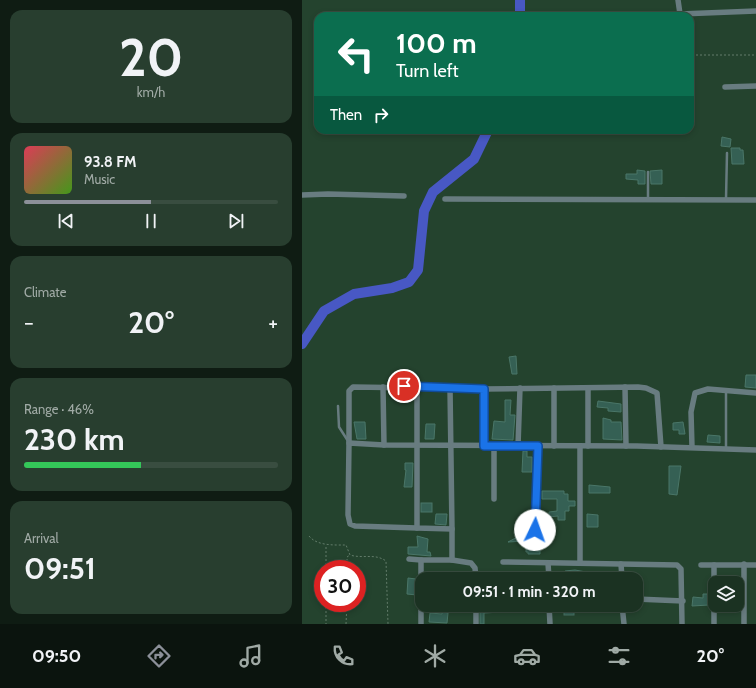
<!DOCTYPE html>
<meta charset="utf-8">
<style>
:root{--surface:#1b3222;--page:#283e2f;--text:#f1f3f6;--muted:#a0aaa5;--line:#394d40;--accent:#8c9099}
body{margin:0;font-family:Cabin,sans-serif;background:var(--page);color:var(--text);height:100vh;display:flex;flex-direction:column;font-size:15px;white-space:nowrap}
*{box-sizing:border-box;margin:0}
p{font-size:13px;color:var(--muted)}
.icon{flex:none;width:22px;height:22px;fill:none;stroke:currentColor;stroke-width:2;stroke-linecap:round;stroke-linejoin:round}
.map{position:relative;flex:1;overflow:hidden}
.panel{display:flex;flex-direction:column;gap:10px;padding:10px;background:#0f1c13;width:302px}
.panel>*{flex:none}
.hud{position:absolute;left:12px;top:12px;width:380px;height:122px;border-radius:12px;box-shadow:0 2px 6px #0003,0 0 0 1px var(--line);background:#0b6e4f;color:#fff;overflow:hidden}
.controls{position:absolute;left:406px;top:576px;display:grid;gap:8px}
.controls a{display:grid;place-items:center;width:36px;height:36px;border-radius:8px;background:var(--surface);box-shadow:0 2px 6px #0003,0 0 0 1px var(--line);font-size:20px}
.speed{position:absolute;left:12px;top:560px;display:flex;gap:8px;font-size:20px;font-weight:700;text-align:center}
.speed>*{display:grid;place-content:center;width:52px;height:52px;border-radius:50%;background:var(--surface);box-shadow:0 2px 6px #0003,0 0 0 1px var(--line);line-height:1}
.speed .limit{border:6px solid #d22;background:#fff;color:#111}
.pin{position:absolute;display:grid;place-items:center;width:34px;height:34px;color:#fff;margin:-17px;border:2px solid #fff;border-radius:50%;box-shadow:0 1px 4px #0007}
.me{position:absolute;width:44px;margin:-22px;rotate:3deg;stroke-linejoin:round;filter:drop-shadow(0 0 3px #0008)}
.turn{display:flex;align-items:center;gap:14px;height:84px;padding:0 16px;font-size:18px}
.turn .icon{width:52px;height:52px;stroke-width:2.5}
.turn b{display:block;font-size:28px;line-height:34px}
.then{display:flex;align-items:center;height:38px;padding:0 16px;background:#0003;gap:8px;font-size:15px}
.big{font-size:30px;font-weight:700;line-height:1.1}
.panel .card{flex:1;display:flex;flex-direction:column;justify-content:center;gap:6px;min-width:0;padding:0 14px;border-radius:12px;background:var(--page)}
.panel .dial{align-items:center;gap:0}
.dial b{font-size:52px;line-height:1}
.song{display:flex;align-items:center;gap:12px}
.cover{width:48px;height:48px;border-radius:6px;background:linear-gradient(135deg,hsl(350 70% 55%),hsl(100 70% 35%))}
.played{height:4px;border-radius:2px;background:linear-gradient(90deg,var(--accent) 50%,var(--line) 50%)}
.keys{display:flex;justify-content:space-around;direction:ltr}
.heat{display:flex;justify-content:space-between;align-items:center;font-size:22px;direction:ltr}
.charge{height:6px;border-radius:3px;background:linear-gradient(90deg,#34c759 46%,var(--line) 0)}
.trip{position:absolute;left:113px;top:572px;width:228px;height:40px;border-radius:12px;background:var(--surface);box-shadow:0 2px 6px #0003,0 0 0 1px var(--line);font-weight:700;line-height:40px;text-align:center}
.dock{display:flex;height:64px;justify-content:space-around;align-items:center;background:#0b140e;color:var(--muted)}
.dock .icon{width:28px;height:28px}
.dock .current{color:var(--accent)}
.dock b{font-size:18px;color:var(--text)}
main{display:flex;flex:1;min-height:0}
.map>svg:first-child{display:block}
</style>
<main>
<section class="panel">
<div class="card dial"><b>20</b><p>km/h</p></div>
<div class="card">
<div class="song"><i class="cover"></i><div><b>93.8 FM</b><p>Music</p></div></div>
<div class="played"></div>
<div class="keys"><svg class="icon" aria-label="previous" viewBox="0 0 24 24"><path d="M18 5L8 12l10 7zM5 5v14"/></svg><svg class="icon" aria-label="pause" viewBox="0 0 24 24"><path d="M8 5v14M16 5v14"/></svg><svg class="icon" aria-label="next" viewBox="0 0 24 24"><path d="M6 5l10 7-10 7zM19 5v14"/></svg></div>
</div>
<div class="card"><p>Climate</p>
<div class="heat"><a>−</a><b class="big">20°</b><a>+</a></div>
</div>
<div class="card"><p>Range · 46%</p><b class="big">230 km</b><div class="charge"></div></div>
<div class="card"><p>Arrival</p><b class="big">09:51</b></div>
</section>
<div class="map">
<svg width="454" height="624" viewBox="0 0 454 624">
<rect width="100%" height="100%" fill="#24432e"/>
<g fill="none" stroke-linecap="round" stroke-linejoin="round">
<!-- river -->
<g stroke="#4858c4" stroke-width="10">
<polyline points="218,0 218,16"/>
<polyline points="0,344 22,311 52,294 90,288 107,282 116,270 122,211 131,192 172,159 186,130"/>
</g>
</g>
<!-- building -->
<g fill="#356054" stroke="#4a7668">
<polygon points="420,137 429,139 428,147 419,146"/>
<polygon points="429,148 438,148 438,150 441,150 442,164 430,164"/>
<polygon points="335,170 343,171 343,184 336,184 336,180 324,179 324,174 335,174"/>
<polygon points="360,170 360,184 349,184 348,171"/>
<polygon points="214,356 215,374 210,374 207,357"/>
<polygon points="444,375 454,375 454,388 443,387"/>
<polygon points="203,400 209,400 208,415 213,415 211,440 190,439 192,421 203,422"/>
<polygon points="296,401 319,404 319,412 306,411 306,408 295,407"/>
<polygon points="301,418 309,420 309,422 319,422 320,440 301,439"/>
<polygon points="52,422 63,422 64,439 55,439"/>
<polygon points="381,422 383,434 377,434 377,430 371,430 371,423"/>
<polygon points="124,424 133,424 132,439 123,439"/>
<polygon points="406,435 418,436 418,443 405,442"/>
<polygon points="221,451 225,451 225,457 230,457 230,472 220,472"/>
<polygon points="103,463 111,463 110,487 102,487 104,470 103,470"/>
<polygon points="367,466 379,466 375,495 367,494"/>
<polygon points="287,485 308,487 308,493 287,493"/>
<polygon points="240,491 262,491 262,494 266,494 266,501 273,501 273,506 267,506 267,511 263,511 263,520 256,520 256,516 247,517 247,512 255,511 255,499 240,499"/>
<rect x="119" y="503" width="11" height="9"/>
<polygon points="134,514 145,514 144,525 133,524"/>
<polygon points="285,514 296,515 296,527 285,527"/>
<polygon points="229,530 230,539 234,539 234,547 238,547 238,554 226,554 226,552 224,552 224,541 206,542"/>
<polygon points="115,536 126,539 125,552 128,552 129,556 106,554 106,547 116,547"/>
<polygon points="273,570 284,572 284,578 264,579 263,571"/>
<polygon points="106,578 114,579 115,595 105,594"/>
<polygon points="401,594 407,594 407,605 390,606 391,597 401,598"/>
<polygon points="199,605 199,612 182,613 182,624 178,624 178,606"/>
<rect x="262" y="606" width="10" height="9"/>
<polygon points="140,612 146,613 145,623 127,622 128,613 140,614"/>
</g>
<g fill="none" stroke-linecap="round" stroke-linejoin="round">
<!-- path -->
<g stroke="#627c6a" stroke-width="1" stroke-dasharray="2 2" stroke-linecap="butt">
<polyline points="390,55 454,55"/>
<path d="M7,536C15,546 32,545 44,545L48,555C61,559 73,553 84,561L86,624"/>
<polyline points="24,569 24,545"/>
<polyline points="45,569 45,557 48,555"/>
<polyline points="24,603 24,624"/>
<polyline points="44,624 45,603"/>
</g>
<!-- lane -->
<g stroke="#687c80" stroke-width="2.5">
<polyline points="346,172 346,198"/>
<polyline points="424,199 425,153"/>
<polyline points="36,406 37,427 46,441"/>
<polyline points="424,448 424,391"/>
</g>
<!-- street -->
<g stroke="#687c80" stroke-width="5.5">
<polyline points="376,0 378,14 454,11"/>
<polyline points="423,87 454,86"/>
<polyline points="0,195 26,194 102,196"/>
<polyline points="143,199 454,200"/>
<polyline points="81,387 82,445"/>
<polyline points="115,387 115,528 150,529 148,388"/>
<polyline points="323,387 324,446"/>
<polyline points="182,389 182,446"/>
<polyline points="47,443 47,391 51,387 182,389 336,387 344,388 355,393 359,447"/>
<polyline points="216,446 218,388"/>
<polyline points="252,446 252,388"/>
<polyline points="286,446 286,388"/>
<polyline points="390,447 389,412 393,393 406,389 454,393"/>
<polyline points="192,499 192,445"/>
<polyline points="115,528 53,526 48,524 46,515 47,443 82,445 335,446 454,450"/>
<polyline points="233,530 236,446"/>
<polyline points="107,559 119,560"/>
<polyline points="150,560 150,529"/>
<polyline points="201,562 375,565 379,569 380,624"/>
<polyline points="246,563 247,579"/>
<polyline points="278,563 278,447"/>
<polyline points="319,564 320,579"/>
<polyline points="442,564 442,624"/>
<polyline points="399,565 412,565 412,624"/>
<polyline points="412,565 454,565"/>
<polyline points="334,599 381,601"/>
<polyline points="247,605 248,624"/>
<polyline points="320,605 322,624"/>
<polyline points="119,624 119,560 150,560 169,563 173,568 174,579"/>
<polyline points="174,624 174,605"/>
</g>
</g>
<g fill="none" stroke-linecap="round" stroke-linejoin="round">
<!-- route casing -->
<g stroke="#114b97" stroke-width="10">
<polyline id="route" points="102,386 182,389 182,446 236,446 233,530"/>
</g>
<!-- route -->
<use href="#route" stroke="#1a73e8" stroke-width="7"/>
</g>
</svg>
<div class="controls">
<a><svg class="icon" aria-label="layers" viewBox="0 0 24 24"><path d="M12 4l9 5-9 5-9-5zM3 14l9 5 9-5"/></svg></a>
</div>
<div class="speed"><div class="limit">30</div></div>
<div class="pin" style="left:102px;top:386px;background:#d93025"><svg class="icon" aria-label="arrive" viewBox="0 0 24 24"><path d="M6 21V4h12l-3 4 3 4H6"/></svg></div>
<svg class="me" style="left:233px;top:530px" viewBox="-20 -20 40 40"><circle r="19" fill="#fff"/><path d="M0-13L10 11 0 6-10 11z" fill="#1a73e8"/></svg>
<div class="trip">09:51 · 1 min · 320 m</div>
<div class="hud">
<div class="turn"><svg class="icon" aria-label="left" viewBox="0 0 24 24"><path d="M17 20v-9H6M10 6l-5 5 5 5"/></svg><div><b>100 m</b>Turn left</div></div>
<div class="then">Then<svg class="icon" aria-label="right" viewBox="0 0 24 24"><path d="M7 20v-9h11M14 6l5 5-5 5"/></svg></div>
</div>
</div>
</main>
<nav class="dock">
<b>09:50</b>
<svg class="icon current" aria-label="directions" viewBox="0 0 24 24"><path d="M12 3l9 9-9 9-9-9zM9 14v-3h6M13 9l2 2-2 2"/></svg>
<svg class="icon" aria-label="music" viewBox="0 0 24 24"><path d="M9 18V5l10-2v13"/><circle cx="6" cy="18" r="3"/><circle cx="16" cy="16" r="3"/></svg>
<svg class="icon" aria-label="phone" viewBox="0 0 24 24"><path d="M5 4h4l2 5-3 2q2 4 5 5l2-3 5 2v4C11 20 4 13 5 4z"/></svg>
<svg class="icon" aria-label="climate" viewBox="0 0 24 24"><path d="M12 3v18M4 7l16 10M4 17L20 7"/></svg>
<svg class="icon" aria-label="car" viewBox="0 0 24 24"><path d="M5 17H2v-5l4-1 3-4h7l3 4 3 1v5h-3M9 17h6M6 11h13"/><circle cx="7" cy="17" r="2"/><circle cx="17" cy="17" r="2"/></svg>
<svg class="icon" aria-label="filters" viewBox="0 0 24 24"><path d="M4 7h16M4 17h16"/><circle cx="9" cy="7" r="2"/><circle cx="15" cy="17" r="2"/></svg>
<b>20°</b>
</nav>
